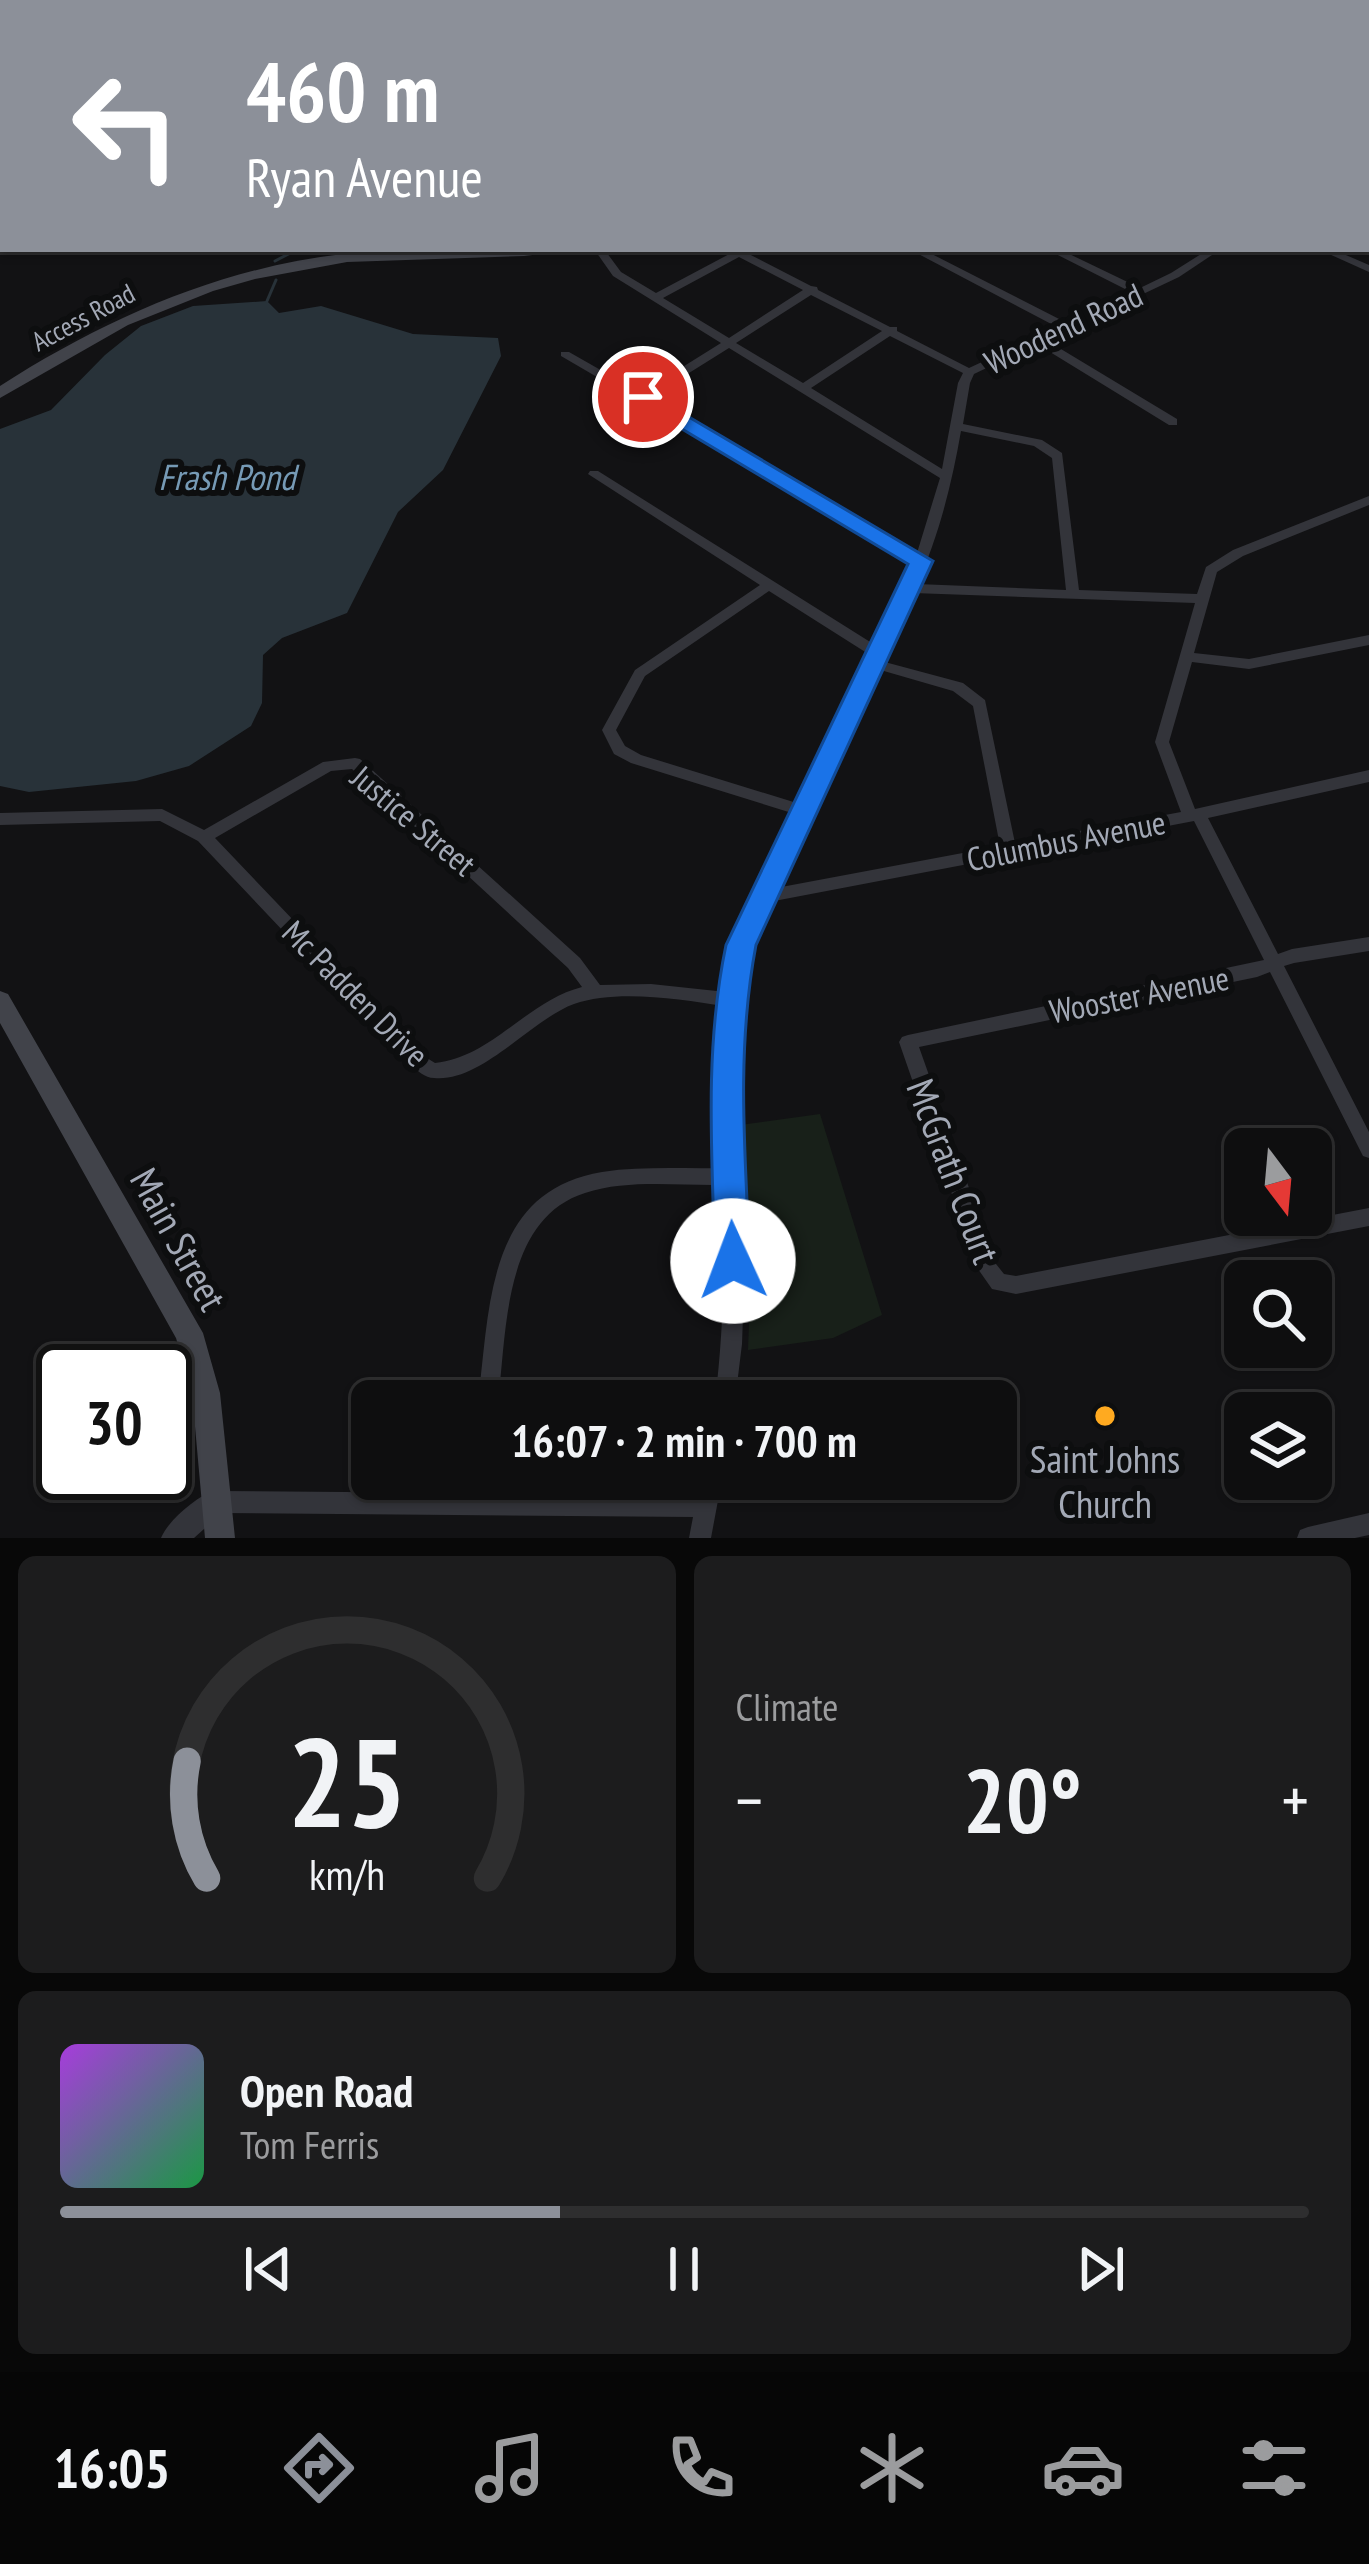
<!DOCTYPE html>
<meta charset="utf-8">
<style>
:root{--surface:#0e0e0f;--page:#1c1c1d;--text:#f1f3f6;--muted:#9b9c9e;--line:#2e2e2f;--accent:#8c9099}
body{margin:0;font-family:"PT Sans Narrow",sans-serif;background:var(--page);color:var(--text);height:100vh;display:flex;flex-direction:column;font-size:45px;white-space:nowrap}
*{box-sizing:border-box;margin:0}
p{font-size:39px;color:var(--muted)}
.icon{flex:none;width:66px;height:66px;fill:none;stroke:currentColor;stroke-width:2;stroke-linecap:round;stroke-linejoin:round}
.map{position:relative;height:1538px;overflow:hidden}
.side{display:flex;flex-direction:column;gap:18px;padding:18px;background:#080808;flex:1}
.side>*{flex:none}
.guide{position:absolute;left:0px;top:0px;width:1371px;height:252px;box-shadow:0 3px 9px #0004,0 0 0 3px var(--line);background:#8c9099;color:#fff;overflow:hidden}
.needle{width:78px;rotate:164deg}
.tools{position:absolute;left:1224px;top:1128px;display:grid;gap:24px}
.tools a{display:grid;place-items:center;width:108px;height:108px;border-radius:18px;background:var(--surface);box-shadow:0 3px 9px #0004,0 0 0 3px var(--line);font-size:60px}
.speed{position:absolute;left:36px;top:1344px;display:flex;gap:24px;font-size:60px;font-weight:700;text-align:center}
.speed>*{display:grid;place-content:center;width:156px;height:156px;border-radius:50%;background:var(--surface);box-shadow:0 3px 9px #0004,0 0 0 3px var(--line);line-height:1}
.speed .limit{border:6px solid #111;border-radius:18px;background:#fff;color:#111}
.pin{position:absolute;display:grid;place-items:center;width:102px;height:102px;color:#fff;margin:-51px;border:6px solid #fff;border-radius:50%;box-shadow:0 3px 12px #0007}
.me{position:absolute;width:132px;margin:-66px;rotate:358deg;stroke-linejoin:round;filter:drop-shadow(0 0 9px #0008)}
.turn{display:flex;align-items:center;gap:42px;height:252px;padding:0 48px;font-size:54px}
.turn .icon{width:156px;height:156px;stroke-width:2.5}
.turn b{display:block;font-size:84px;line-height:102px}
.big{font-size:90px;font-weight:700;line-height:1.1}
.side .tile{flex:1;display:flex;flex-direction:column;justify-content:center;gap:18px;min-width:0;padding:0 42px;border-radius:18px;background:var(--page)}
.side .dial{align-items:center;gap:0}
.dial svg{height:312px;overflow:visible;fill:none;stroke:var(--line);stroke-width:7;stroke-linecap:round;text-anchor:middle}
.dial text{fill:var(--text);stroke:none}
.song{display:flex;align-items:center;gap:36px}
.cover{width:144px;height:144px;border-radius:18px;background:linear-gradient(135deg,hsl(280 70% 55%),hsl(140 70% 35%))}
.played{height:12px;border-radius:6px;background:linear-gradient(90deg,var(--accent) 40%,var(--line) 40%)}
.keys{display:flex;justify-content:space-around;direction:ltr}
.heat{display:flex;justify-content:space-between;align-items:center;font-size:66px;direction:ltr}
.side .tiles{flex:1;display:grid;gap:18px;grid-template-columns:1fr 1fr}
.tile:last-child{grid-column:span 2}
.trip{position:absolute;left:351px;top:1380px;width:666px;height:120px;border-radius:18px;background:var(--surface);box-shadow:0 3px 9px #0004,0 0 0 3px var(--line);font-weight:700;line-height:120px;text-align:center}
.menu{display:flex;height:192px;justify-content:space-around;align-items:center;background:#060606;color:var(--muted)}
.menu .icon{width:84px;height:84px}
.menu .current{color:var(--accent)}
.menu b{font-size:54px;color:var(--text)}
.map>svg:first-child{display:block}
</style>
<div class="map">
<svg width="1369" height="1538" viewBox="0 0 1369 1538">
<rect width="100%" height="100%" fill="#121214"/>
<!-- green -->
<polygon fill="#182019" points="820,1114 882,1315 833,1338 748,1350 750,1297 740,1125"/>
<!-- water -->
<polygon fill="#283239" points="267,301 279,313 321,306 413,334 498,338 501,356 443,470 398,512 347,613 282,638 263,655 262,703 251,726 189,766 136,781 29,792 0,786 0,429 51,410 105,355 141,326 193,306"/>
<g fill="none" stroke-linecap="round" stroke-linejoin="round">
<!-- stream -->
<g stroke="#283239" stroke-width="3">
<polyline points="349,3 354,0"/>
<polyline points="275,261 298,249"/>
<polyline points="267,301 276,280"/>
</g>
<!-- taxiway -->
<g fill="#2c2d32" fill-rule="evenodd">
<rect x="0" y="49" width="3" height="12"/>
<polygon points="3,91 3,105 0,106 0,92"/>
<polygon points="3,137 3,151 0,152 0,138"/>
</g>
<!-- runway -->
<rect fill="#2c2d32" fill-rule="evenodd" x="0" y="84" width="3" height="32"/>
<!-- minor -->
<g fill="#33343a" fill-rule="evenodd">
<polygon points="47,0 57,0 53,3 43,3"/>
<polygon points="3,21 3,28 0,29 0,22"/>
<rect x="1368" y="194" width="1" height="6"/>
<path d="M594,249H604L621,272L656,293L735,251H743L811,286L817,287L818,290L890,327H897V331L969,368L1057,327L909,249H922L1065,322L1131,292L1046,249H1059L1140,288L1171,273L1209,249H1221L1179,277L1046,340L1177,419V425H1169L1037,344L974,374L970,383L963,424L1042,440L1062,453L1079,590L1197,594L1206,567L1233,550L1369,496V505L1243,556L1217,572L1194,653L1249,659L1369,635V645L1249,669L1192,662L1169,742L1195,809L1369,770V782L1208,818L1278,954L1292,949L1369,937V951L1294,963L1284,966L1369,1132V1158L1363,1156L1270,972L1257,977L919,1047L996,1264L1004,1274L1016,1276L1369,1208V1226L1016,1294L992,1289L978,1269L899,1042L902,1037L908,1035L1264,960L1194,821L769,902L749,945L741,1003L738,1118L744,1288L742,1344L735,1401H715C724,1328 725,1258 723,1185C678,1186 628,1179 585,1193C503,1219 507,1331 498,1401H478C490,1308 486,1191 602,1172C642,1166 682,1169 722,1168L720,1061L724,1006C680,999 616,989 574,1004C532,1019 481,1083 434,1078C425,1078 417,1070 410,1065L198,841L160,821L0,825V813L162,809L204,830L323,762L355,758L360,759L580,958L600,985L651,984L726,992L733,945L754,899L753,897L758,892L795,814L631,763L614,754L602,730L635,670L760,585L588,474L590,471H598L875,645L914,562L561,356V352H569L641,393L721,343L613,276ZM739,257L803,290L729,338L663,298ZM811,295L882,331L803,383L736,343ZM890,336L963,373L958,383L942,469L811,388ZM729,348L940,478L917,553L649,398ZM961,431L1034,446L1052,458L1066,590L917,584C939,536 952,483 961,431ZM769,591L870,655L800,804L641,755L625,746L616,730L645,676ZM913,593L1195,603L1155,742L1181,812L1015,843L985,700L963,683L881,661ZM877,669L953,691L973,706L1000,846L776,888ZM352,769L568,968L582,987C527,1001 492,1057 435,1063L422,1055L215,838L331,771Z"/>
<polygon points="1318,249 1332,249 1369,265 1369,272"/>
<polygon points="465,1479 487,1479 485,1493 697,1495 700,1479 722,1479 711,1538 689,1538 693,1517 215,1513 207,1510 204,1502 207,1494 215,1491 464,1493"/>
<polygon points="1369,1513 1369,1535 1355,1538 1297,1538 1300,1530 1308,1527"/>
</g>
<!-- tertiary -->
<path fill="#33343a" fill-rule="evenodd" d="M215,1489L224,1493L228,1502L224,1511L194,1538H161C169,1519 196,1498 215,1489Z"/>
<!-- secondary -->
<g fill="#41434a" fill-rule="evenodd">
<polygon points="1265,0 1261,3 1230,3 1234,0"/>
<path d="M556,249L549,253L524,256L347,262L255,279L213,291L128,325L0,398V386C108,317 224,266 352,253C420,247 488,249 556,249Z"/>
<polygon points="0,991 8,994 203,1333 220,1393 235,1538 205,1538 192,1393 176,1338 0,1023"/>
</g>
</g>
<!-- route -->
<path fill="#1a73e8" stroke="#114b97" stroke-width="3" d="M643,390L933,561L756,945C736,1050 745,1154 750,1261L745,1272L733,1277L720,1272L715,1261C712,1154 704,1050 726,945L908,564L635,401V392Z"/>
<!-- markers -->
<circle fill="#ffaa20" stroke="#0d0e0f" stroke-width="4.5" cx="1105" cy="1416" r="12"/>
<g text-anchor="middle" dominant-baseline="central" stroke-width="12" stroke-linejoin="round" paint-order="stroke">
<!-- far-street labels -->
<g font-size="27" fill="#a3a9b6" stroke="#0d0e0f">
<text transform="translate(83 317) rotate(-28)">Access Road</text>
</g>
<!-- street labels -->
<g font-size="33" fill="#a3a9b6" stroke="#0d0e0f">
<text transform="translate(1063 328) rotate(-25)">Woodend Road</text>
<text transform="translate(414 820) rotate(40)">Justice Street</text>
<text transform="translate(1066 840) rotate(-11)">Columbus Avenue</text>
<text transform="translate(356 993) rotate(45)">Mc Padden Drive</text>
<text transform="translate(1139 994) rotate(-11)">Wooster Avenue</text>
</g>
<!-- water labels -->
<g font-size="36" font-style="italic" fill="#769ab5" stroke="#0d0e0f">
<text x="227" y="476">Frash Pond</text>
</g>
<!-- near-street labels -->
<g font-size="39" fill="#a3a9b6" stroke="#0d0e0f">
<text transform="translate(954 1171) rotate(69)">McGrath Court</text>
<text transform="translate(179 1239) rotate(61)">Main Street</text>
</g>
<!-- near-poi labels -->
<g font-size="39" fill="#a3a9b6" stroke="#0d0e0f">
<text x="1105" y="1458">Saint Johns<tspan x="1105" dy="45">Church</tspan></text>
</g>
</g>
</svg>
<div class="tools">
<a><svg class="needle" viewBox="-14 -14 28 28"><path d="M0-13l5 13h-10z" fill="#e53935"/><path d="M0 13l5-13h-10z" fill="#9b9c9e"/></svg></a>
<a><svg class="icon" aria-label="search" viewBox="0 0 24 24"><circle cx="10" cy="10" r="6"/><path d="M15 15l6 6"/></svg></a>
<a><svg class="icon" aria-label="layers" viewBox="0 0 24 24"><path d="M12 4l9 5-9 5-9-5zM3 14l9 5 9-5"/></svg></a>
</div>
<div class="speed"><div class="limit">30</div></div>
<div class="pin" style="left:643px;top:397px;background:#d93025"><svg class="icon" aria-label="arrive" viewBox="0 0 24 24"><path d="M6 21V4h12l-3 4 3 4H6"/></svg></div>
<svg class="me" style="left:733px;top:1261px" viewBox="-20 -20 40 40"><circle r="19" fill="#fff"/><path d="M0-13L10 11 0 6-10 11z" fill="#1a73e8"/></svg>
<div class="trip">16:07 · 2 min · 700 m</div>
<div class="guide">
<div class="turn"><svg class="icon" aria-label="left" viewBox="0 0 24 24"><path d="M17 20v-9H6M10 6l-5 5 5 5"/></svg><div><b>460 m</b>Ryan Avenue</div></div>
</div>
</div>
<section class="side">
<div class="tiles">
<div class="tile dial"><svg viewBox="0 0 100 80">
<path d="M14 69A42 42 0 1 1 86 69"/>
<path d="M14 69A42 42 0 0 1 9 39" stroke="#8c9099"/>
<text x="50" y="56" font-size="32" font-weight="700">25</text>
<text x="50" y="72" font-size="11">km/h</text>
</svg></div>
<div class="tile"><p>Climate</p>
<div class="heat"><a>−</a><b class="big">20°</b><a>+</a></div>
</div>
<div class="tile">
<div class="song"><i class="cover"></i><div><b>Open Road</b><p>Tom Ferris</p></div></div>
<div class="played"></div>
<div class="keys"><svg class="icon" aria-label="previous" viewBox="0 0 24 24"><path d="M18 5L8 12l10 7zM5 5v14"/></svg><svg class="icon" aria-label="pause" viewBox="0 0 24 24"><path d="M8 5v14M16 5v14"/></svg><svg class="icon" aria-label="next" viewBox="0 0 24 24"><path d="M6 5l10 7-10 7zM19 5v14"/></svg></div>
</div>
</div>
</section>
<nav class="menu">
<b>16:05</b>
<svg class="icon current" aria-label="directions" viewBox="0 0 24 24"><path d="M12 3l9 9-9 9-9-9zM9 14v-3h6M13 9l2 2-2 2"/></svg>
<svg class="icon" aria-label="music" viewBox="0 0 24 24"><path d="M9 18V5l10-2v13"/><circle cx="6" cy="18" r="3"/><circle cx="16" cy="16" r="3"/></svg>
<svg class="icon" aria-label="phone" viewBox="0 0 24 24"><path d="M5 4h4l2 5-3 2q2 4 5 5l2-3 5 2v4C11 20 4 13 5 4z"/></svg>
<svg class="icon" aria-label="climate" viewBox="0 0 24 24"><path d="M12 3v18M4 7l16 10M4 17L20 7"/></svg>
<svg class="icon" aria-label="car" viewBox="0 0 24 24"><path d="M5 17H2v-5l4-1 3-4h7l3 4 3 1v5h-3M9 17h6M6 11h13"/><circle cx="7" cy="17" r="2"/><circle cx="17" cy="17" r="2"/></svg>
<svg class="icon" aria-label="filters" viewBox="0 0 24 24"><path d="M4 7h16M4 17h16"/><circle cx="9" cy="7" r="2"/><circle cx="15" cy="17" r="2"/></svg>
</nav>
